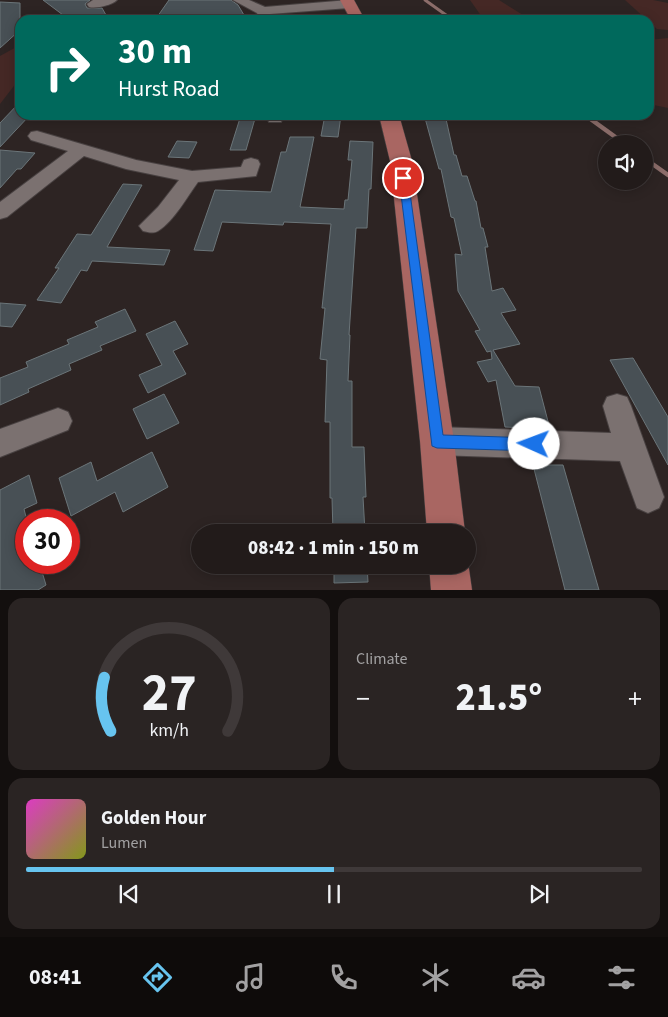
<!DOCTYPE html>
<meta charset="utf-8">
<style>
:root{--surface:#221b1a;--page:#2a2423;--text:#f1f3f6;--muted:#a2a1a2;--line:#3f3939;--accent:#67c4ef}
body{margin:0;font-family:"Source Sans 3",sans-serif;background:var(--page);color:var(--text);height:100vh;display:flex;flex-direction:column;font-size:19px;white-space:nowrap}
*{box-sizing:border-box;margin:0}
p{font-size:16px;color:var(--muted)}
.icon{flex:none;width:28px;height:28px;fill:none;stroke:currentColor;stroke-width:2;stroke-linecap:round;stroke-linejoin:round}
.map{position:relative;height:590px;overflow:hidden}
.side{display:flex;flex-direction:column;gap:8px;padding:8px;background:#130f0e;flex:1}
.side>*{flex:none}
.guide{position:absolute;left:15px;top:15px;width:639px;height:105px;border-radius:15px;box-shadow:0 2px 12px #0003,0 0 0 1px var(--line);background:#00695c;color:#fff;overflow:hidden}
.tools{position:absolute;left:598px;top:135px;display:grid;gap:10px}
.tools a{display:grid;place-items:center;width:55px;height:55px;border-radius:50%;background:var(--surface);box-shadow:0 2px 12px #0003,0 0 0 1px var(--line);font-size:25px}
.speed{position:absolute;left:15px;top:509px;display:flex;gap:10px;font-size:25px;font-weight:700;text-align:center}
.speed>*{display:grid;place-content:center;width:65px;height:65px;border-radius:50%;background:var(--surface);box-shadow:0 2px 12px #0003,0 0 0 1px var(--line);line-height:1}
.speed .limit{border:8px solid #d22;background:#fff;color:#111}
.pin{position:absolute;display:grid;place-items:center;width:42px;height:42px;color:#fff;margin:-21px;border:2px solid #fff;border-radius:50%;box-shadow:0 1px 5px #0007}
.me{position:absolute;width:55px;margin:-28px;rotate:272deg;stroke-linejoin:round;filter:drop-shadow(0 0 4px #0008)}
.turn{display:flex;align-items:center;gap:18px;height:105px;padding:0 20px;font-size:22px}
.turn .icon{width:65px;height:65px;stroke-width:2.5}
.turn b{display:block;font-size:35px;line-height:42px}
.big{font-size:38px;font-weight:800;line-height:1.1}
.side .tile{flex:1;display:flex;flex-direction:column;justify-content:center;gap:8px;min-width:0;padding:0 18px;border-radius:15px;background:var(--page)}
.side .dial{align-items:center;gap:0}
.dial svg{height:130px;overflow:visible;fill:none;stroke:var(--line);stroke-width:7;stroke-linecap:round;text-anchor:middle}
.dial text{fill:var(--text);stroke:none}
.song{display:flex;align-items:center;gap:15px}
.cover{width:60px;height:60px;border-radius:8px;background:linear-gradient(135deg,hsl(310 70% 55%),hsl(70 70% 35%))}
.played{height:5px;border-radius:2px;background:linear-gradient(90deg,var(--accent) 50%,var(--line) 50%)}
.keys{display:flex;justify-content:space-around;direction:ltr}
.heat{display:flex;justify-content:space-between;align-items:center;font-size:28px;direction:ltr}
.side .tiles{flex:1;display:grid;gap:8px;grid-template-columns:1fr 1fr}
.tile:last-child{grid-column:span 2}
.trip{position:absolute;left:191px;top:524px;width:285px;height:50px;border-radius:25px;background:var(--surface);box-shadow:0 2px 12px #0003,0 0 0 1px var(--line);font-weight:800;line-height:50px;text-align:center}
.dock{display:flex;height:80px;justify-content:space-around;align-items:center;background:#0e0b0a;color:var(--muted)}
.dock .icon{width:35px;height:35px}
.dock .active{color:var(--accent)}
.dock b{font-size:22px;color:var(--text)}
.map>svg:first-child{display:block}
</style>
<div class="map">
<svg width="668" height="590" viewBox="0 0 668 590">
<rect width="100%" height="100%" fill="#2d2423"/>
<!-- green -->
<g fill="#452825">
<polygon points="470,0 499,0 531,20 484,20"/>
<polygon points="625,0 653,0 668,3 668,30 657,29"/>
<polygon points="668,38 668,108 649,104 649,40"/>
<polygon points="20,45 20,78 0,104 0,56"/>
</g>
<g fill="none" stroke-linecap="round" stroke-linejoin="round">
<!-- stream-far1 -->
<polyline stroke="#8c6d6a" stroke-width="3" points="425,0 453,20"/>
<!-- stream -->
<g stroke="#8c6d6a" stroke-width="4.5">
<polyline points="585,115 625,144"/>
<polyline points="644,158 668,175"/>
</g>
</g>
<!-- building -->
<g fill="#485055" stroke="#6b7579">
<polygon points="43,0 90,0 85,4 87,8 102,8 106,15 88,20 80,20 75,16 67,18"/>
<polygon points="169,0 231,0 238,5 247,20 155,20"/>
<polygon points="0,2 20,3 20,30 0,48"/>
<polygon points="20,102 20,115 30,115 0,147 0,123"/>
<polygon points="241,115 256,115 246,150 230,150"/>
<polygon points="325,115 341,115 338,137 321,136"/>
<polygon points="425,118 446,119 454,155 456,155 462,176 467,176 475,201 476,201 481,228 483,228 488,247 485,247 492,291 503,288 516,310 501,313 520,344 493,350 515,386 539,387 550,429 505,427 496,380 488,382 477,362 492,359 491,351 487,352 475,331 480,330 458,291 455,254 462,255 454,218 451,217 441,169 439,169"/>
<polygon points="290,137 314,137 300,207 344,209 345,200 348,200 352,160 348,160 350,141 373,142 371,189 369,189 367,228 356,228 349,335 350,335 348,381 352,381 352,447 364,447 366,497 363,497 365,532 333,532 332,498 330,498 330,422 325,422 327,360 320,359 325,308 322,308 331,224 284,222 283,225 222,222 213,251 194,250 215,190 271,192 281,152 286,152"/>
<polygon points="177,141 197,142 189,158 168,157"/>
<polygon points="0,150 35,153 21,169 17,169 0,188"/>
<polygon points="123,184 142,185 107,247 170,250 164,265 92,261 87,271 81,270 61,303 37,300 59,268 55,268 77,234 91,235"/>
<polygon points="0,303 26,305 12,327 0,326"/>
<polygon points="125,309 136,331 100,346 102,350 69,364 71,370 28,389 29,392 0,405 0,378 28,367 26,362 69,344 67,340 98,327 95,322"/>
<polygon points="175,321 188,344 173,351 186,374 148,393 139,375 162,365 146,334"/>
<polygon points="633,358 668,417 668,465 610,360"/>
<polygon points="164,394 179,423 147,439 133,409"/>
<polygon points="152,452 168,487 123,512 115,492 71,516 59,478 91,462 97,481"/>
<polygon points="533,465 563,465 599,590 565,590"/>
<polygon points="29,475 37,503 24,509 26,517 26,562 39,562 46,585 38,590 0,590 0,490"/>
<polygon points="334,565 367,565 368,582 334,583"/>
</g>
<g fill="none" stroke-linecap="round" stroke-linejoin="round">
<!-- minor casing -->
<g stroke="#484141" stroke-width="2">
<g id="minor">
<path d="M93,0H117C112,5 96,9 89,7L87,4Z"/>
<polygon points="233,0 249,0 265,7 349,0 355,4 349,8 270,14 272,20 260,20 257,13"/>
<polygon points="268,115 284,115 281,122 269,122 267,118"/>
<path d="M37,131L136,160L192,171L241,167L244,160L251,158L258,160L260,164L256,176L198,182C187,197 174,221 158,231C153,234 148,232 143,231L139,226L158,207L179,180L126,169L84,156L7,217L0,219V202L68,151L31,140L28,136L31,132Z"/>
<polygon points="617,394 627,397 631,406 664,497 659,508 648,513 637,508 620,461 437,455 427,451 422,441 427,431 437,427 611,433 603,406 607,397"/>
<polygon points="58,408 68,412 72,421 68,430 0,457 0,429"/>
</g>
</g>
<!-- major casing -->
<g stroke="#484141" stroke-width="1">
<g id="major">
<polygon points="340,0 354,0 365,20 351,20"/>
<polygon points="379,115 399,115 412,161 454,441 465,532 427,532 420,441 390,161"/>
<polygon points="468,562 472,590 431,590 429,565 468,565"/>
</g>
</g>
<!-- minor -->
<use href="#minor" fill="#7b7170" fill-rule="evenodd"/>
<!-- major -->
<use href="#major" fill="#a96662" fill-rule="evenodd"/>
</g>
<!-- route -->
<polygon fill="#1a73e8" stroke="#114b97" points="403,175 408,178 443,435 534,438 539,440 541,444 539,449 534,451 437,448 432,446 399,178"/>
</svg>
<div class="tools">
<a><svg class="icon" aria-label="sound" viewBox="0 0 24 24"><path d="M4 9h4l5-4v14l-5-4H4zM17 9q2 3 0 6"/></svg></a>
</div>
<div class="speed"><div class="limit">30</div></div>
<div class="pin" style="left:403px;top:178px;background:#d93025"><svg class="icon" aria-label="arrive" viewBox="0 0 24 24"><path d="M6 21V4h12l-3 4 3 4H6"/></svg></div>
<svg class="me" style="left:534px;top:444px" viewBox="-20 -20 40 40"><circle r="19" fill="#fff"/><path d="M0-13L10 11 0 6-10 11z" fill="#1a73e8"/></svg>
<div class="trip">08:42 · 1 min · 150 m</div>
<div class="guide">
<div class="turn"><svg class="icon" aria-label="right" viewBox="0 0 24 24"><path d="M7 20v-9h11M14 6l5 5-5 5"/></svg><div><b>30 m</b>Hurst Road</div></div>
</div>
</div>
<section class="side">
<div class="tiles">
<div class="tile dial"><svg viewBox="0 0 100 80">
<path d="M14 69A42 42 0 1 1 86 69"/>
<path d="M14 69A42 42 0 0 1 10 36" stroke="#67c4ef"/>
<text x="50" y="56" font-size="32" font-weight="700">27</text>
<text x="50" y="72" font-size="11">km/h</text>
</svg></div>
<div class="tile"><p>Climate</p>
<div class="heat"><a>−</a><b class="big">21.5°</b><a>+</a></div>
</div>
<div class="tile">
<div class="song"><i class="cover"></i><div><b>Golden Hour</b><p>Lumen</p></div></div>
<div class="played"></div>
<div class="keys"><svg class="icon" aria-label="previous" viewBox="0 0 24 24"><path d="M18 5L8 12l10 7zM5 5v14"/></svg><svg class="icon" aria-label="pause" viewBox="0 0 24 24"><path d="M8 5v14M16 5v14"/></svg><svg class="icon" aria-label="next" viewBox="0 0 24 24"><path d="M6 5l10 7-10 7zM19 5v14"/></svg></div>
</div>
</div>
</section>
<nav class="dock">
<b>08:41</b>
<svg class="icon active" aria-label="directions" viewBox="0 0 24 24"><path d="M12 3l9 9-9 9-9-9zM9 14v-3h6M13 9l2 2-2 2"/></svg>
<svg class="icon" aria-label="music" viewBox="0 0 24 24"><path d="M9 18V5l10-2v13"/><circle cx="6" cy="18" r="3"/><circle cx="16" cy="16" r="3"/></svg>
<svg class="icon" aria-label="phone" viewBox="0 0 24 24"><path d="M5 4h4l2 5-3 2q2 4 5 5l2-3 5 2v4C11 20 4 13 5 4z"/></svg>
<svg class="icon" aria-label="climate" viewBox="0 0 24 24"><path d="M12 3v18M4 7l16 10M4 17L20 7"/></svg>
<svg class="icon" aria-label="car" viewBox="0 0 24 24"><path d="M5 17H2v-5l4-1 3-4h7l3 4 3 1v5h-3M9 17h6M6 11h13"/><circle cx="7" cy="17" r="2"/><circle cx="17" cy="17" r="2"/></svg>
<svg class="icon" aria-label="filters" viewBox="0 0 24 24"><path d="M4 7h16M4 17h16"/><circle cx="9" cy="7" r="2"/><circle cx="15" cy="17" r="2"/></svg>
</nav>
